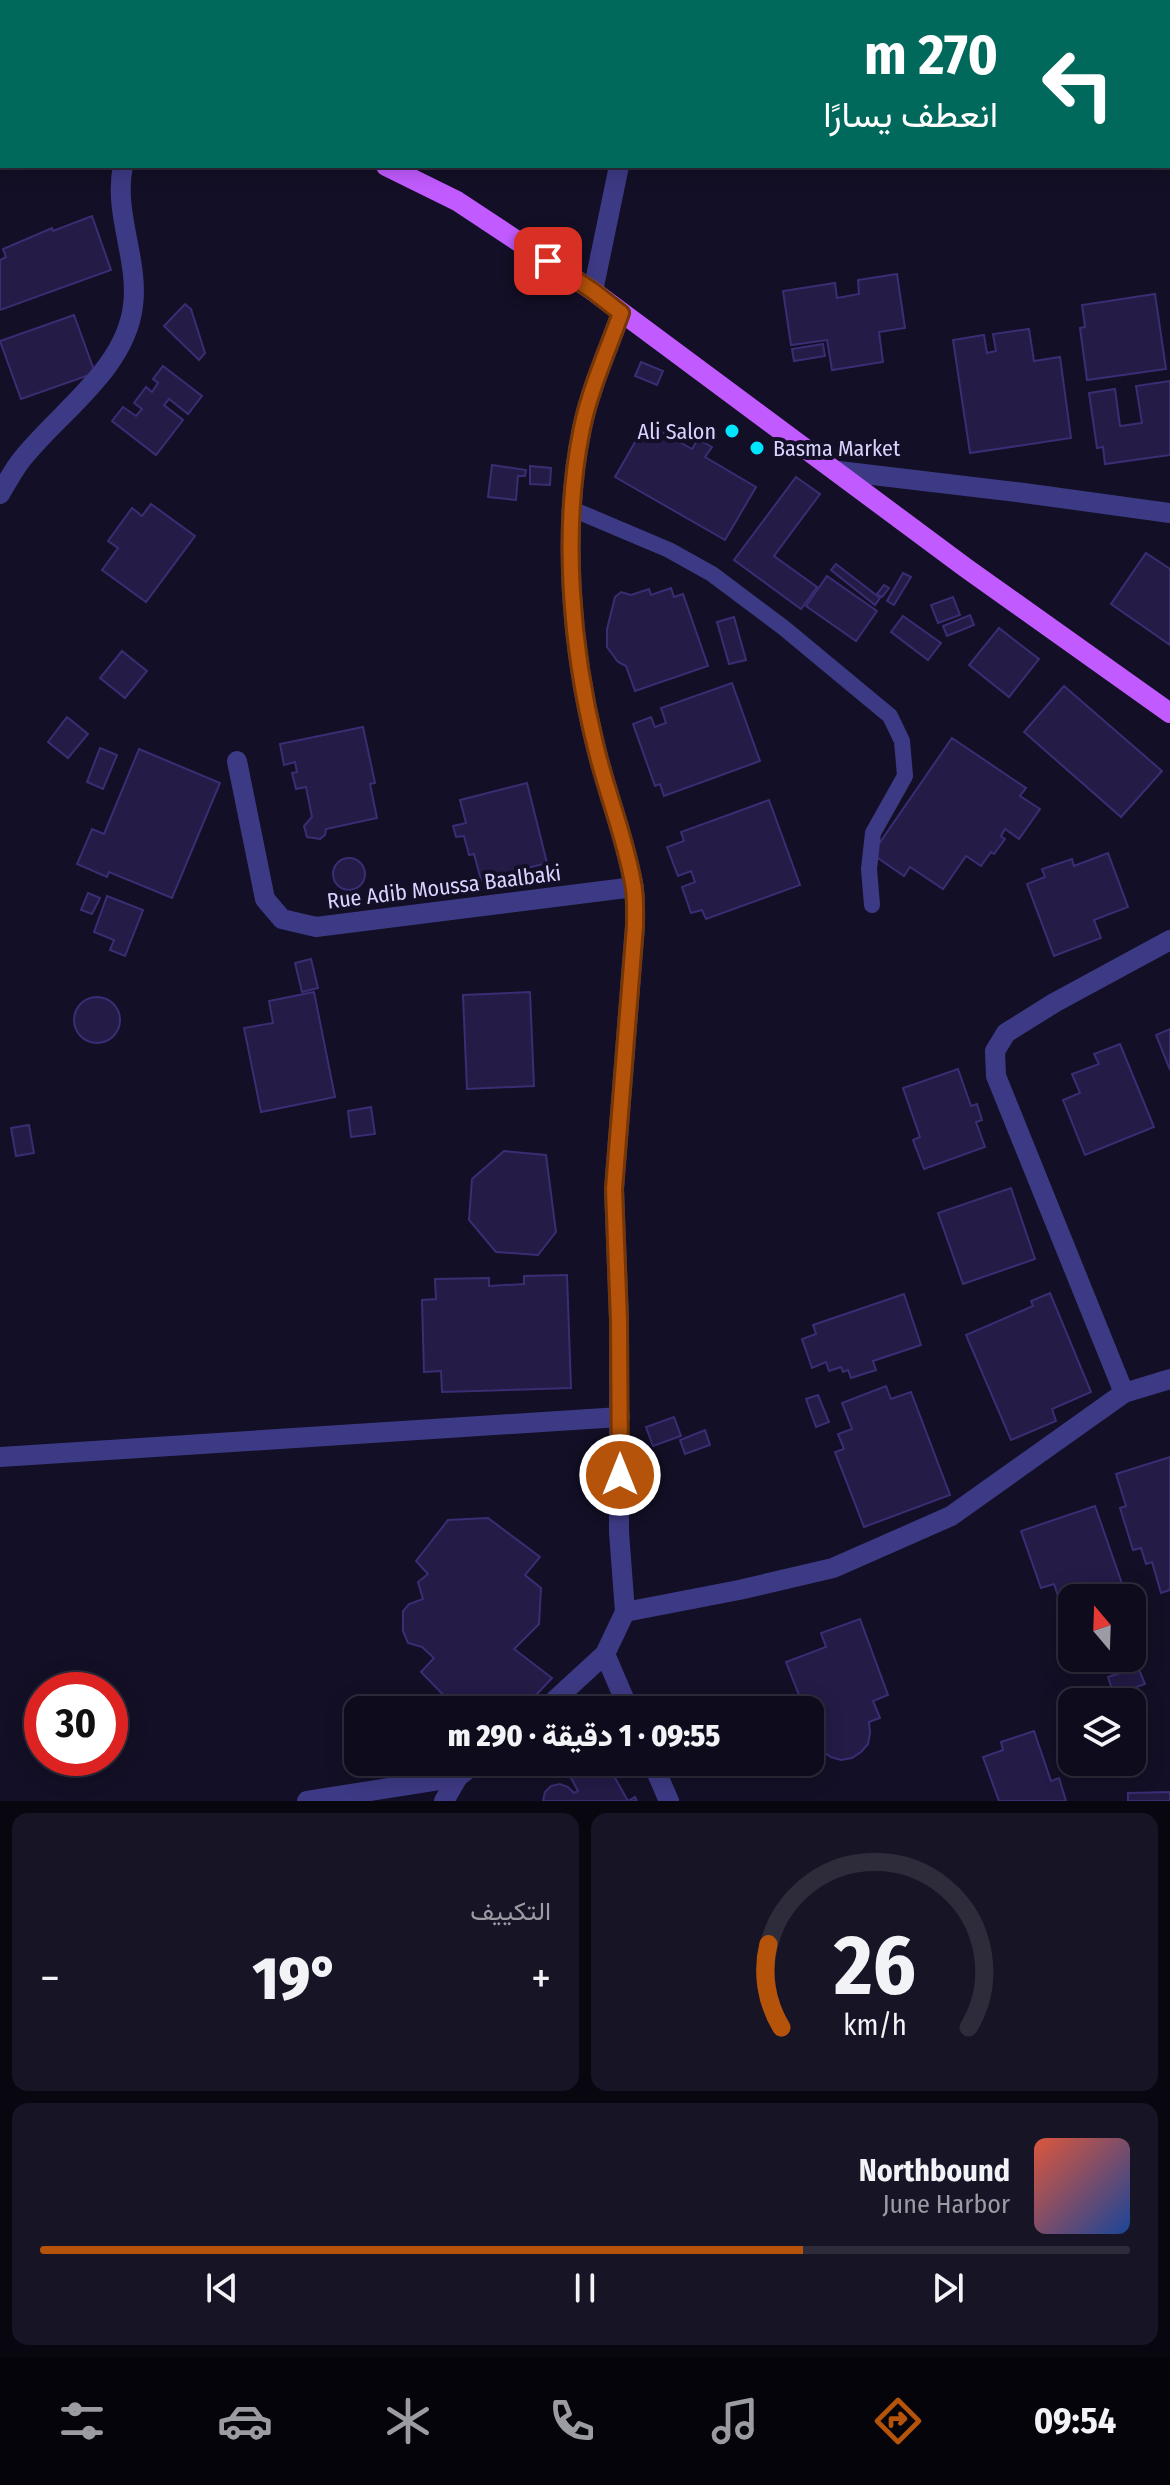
<!DOCTYPE html>
<html lang="ar">
<meta charset="utf-8">
<style>
:root{--surface:#0e0b1c;--page:#171425;--text:#f1f3f6;--muted:#9b9ba3;--line:#2e2b3b;--accent:#b45309}
body{margin:0;font-family:"Fira Sans Condensed",Vazirmatn,sans-serif;background:var(--page);color:var(--text);direction:rtl;height:100vh;display:flex;flex-direction:column;font-size:30px;white-space:nowrap}
*{box-sizing:border-box;margin:0}
p{font-size:26px;color:var(--muted)}
.icon{flex:none;width:44px;height:44px;fill:none;stroke:currentColor;stroke-width:2;stroke-linecap:round;stroke-linejoin:round}
.map{position:relative;height:1801px;overflow:hidden;direction:ltr}
.drawer{display:flex;flex-direction:column;gap:12px;padding:12px;background:#08060f;flex:1}
.drawer>*{flex:none}
.guide{position:absolute;left:0px;top:0px;width:1170px;height:168px;box-shadow:0 4px 20px #0003,0 0 0 2px var(--line);direction:rtl;background:#00695c;color:#fff;overflow:hidden}
.needle{width:52px;rotate:341deg}
.controls{position:absolute;left:1058px;top:1584px;display:grid;gap:16px}
.controls a{display:grid;place-items:center;width:88px;height:88px;border-radius:16px;background:var(--surface);box-shadow:0 4px 20px #0003,0 0 0 2px var(--line);font-size:40px}
.speed{position:absolute;left:24px;top:1672px;display:flex;gap:16px;font-size:40px;font-weight:700;text-align:center}
.speed>*{display:grid;place-content:center;width:104px;height:104px;border-radius:50%;background:var(--surface);box-shadow:0 4px 20px #0003,0 0 0 2px var(--line);line-height:1}
.speed .limit{border:12px solid #d22;background:#fff;color:#111}
.pin{position:absolute;display:grid;place-items:center;width:68px;height:68px;color:#fff;margin:-34px;border-radius:16px;box-shadow:0 4px 12px #0006}
.me{position:absolute;width:88px;margin:-44px;rotate:0deg;stroke-linejoin:round;filter:drop-shadow(0 0 6px #0008)}
.turn{display:flex;align-items:center;gap:28px;height:168px;padding:0 40px;font-size:36px}
.turn .icon{width:104px;height:104px;stroke-width:2.5}
.turn b{display:block;font-size:56px;line-height:68px}
.big{font-size:60px;font-weight:800;line-height:1.1}
.drawer .card{flex:1;display:flex;flex-direction:column;justify-content:center;gap:12px;min-width:0;padding:0 28px;border-radius:16px;background:var(--page)}
.drawer .dial{align-items:center;gap:0}
.dial svg{height:208px;overflow:visible;fill:none;stroke:var(--line);stroke-width:7;stroke-linecap:round;text-anchor:middle}
.dial text{fill:var(--text);stroke:none}
.song{display:flex;align-items:center;gap:24px}
.cover{width:96px;height:96px;border-radius:12px;background:linear-gradient(135deg,hsl(10 70% 55%),hsl(220 70% 35%))}
.played{height:8px;border-radius:4px;background:linear-gradient(90deg,var(--accent) 70%,var(--line) 70%)}
.keys{display:flex;justify-content:space-around;direction:ltr}
.heat{display:flex;justify-content:space-between;align-items:center;font-size:44px;direction:ltr}
.drawer .tiles{flex:1;display:grid;gap:12px;grid-template-columns:1fr 1fr}
.card:last-child{grid-column:span 2}
.trip{position:absolute;left:344px;top:1696px;width:480px;height:80px;border-radius:16px;background:var(--surface);box-shadow:0 4px 20px #0003,0 0 0 2px var(--line);font-weight:800;line-height:80px;text-align:center;direction:rtl}
.tabs{display:flex;height:128px;justify-content:space-around;align-items:center;background:#06040b;color:var(--muted)}
.tabs .icon{width:56px;height:56px}
.tabs .current{color:var(--accent)}
.tabs b{font-size:36px;color:var(--text)}
.map>svg:first-child{display:block}
</style>
<div class="map">
<svg width="1170" height="1801" viewBox="0 0 1170 1801">
<rect width="100%" height="100%" fill="#130f26"/>
<!-- building -->
<g fill="#241b47" stroke="#3b2d73" stroke-width="2">
<polygon points="19,0 87,0 86,2 18,2"/>
<polygon points="121,0 173,0 179,2 120,2"/>
<polygon points="92,216 111,270 0,310 0,260 6,257 3,249 52,228 53,231"/>
<polygon points="897,274 905,328 879,332 883,362 832,370 827,340 791,345 783,291 835,283 837,298 859,294 858,280"/>
<polygon points="1155,294 1166,369 1087,380 1080,328 1085,327 1082,305"/>
<polygon points="185,304 191,309 205,353 199,360 164,326"/>
<polygon points="74,315 95,373 21,399 0,341"/>
<polygon points="1029,329 1034,361 1060,357 1071,438 970,453 953,340 984,335 987,353 996,351 993,334"/>
<polygon points="823,344 825,356 794,361 792,349"/>
<polygon points="641,362 663,371 657,385 635,376"/>
<polygon points="163,366 202,396 188,414 169,399 164,405 183,420 156,455 112,421 123,407 136,416 142,409 134,403 146,387 152,392 158,383 153,379"/>
<polygon points="1170,381 1170,455 1105,464 1103,447 1097,448 1089,393 1115,389 1120,426 1142,423 1136,386"/>
<polygon points="646,423 692,449 698,439 712,447 705,457 756,487 725,540 615,477"/>
<polygon points="492,465 526,470 525,476 518,476 516,500 488,497"/>
<polygon points="530,466 551,468 550,485 530,484"/>
<polygon points="796,477 820,494 774,556 817,587 801,609 734,560"/>
<polygon points="151,504 195,536 146,602 102,570 118,548 108,541 132,508 142,516"/>
<polygon points="1146,553 1170,569 1170,645 1111,604"/>
<polygon points="836,564 880,598 875,605 831,570"/>
<polygon points="903,573 911,577 894,605 887,601"/>
<polygon points="827,576 877,611 856,641 806,606"/>
<polygon points="884,585 889,588 882,597 877,594"/>
<polygon points="671,588 674,597 683,594 708,666 635,691 626,666 618,662 607,647 607,629 615,597 621,592 631,595 649,589 651,595"/>
<polygon points="953,597 960,615 938,623 931,605"/>
<polygon points="970,615 974,625 947,636 943,626"/>
<polygon points="903,616 941,643 928,660 891,632"/>
<polygon points="734,617 746,660 729,664 717,622"/>
<polygon points="999,628 1039,659 1009,697 969,665"/>
<polygon points="122,651 147,671 125,698 100,678"/>
<polygon points="732,683 760,761 664,796 660,784 655,786 633,724 651,717 655,727 666,723 661,708"/>
<polygon points="1064,686 1162,771 1121,817 1024,732"/>
<polygon points="67,717 88,734 68,758 48,742"/>
<polygon points="363,727 375,783 370,784 377,818 326,829 325,835 320,839 307,837 304,826 312,817 306,787 296,789 292,773 297,772 295,762 284,765 280,744"/>
<polygon points="952,738 1026,788 1020,796 1040,809 1019,839 1005,829 1001,836 1005,839 994,854 991,852 981,866 966,856 943,889 910,867 904,876 872,854"/>
<polygon points="100,748 117,755 103,789 87,782"/>
<polygon points="139,749 220,783 172,898 109,872 107,877 77,864 92,829 104,834"/>
<polygon points="527,783 547,863 481,880 474,854 469,855 464,836 456,837 453,826 466,823 460,800"/>
<polygon points="769,800 800,885 706,919 702,910 691,913 682,887 695,882 691,871 678,876 667,847 684,841 681,832"/>
<polygon points="1108,853 1128,907 1094,920 1101,938 1054,956 1027,884 1045,877 1042,869 1072,859 1074,866"/>
<circle cx="349" cy="874" r="16"/>
<polygon points="88,893 100,898 92,914 81,910"/>
<polygon points="107,896 143,910 125,956 110,950 114,940 94,932"/>
<polygon points="311,959 318,988 302,992 295,963"/>
<polygon points="314,992 335,1097 261,1112 244,1028 273,1023 269,1001"/>
<polygon points="530,992 534,1086 467,1089 463,995"/>
<circle cx="97" cy="1020" r="23"/>
<polygon points="1170,1029 1170,1070 1156,1035"/>
<polygon points="1120,1044 1154,1127 1085,1155 1063,1100 1080,1093 1072,1074 1099,1064 1094,1054"/>
<polygon points="958,1069 971,1106 977,1104 982,1120 976,1122 985,1147 924,1169 913,1140 920,1137 903,1088"/>
<polygon points="371,1107 375,1134 351,1137 348,1111"/>
<polygon points="29,1125 34,1153 16,1156 11,1128"/>
<polygon points="504,1151 546,1155 556,1232 538,1255 496,1252 469,1220 472,1179"/>
<polygon points="1011,1188 1035,1259 963,1284 938,1213"/>
<polygon points="567,1275 571,1388 442,1392 441,1371 424,1372 422,1300 436,1299 435,1279 489,1278 489,1286 524,1284 524,1276"/>
<polygon points="1050,1293 1091,1392 1052,1409 1056,1421 1011,1440 966,1335 1033,1306 1031,1301"/>
<polygon points="904,1294 921,1345 873,1361 876,1370 851,1378 848,1370 843,1372 841,1367 829,1371 826,1362 812,1368 802,1339 816,1334 813,1325"/>
<polygon points="886,1386 891,1399 911,1392 950,1495 864,1527 835,1452 844,1449 838,1434 852,1429 842,1403"/>
<polygon points="818,1395 829,1422 816,1427 806,1399"/>
<polygon points="674,1417 681,1436 653,1446 646,1427"/>
<polygon points="705,1430 710,1445 685,1454 680,1440"/>
<polygon points="1170,1457 1170,1590 1161,1593 1152,1562 1146,1564 1141,1548 1133,1550 1120,1508 1126,1506 1116,1474"/>
<polygon points="1095,1506 1127,1598 1072,1598 1070,1632 1054,1584 1041,1588 1021,1531"/>
<polygon points="488,1518 540,1557 525,1575 541,1588 539,1624 514,1649 552,1678 535,1696 539,1706 534,1710 458,1710 421,1672 434,1658 422,1647 408,1643 403,1631 403,1611 409,1604 423,1599 418,1582 428,1574 416,1561 448,1520"/>
<polygon points="860,1619 888,1695 873,1701 880,1718 869,1722 870,1733 868,1744 861,1752 852,1758 841,1760 831,1757 822,1751 817,1742 810,1724 810,1710 805,1710 786,1662 826,1647 821,1633"/>
<polygon points="1138,1667 1145,1684 1114,1695 1108,1677"/>
<polygon points="1034,1731 1051,1781 1059,1778 1066,1801 999,1801 983,1757 1003,1750 1001,1742"/>
<polygon points="595,1762 606,1762 628,1801 635,1797 637,1801 543,1801 545,1792 551,1786 560,1784 568,1787 574,1793 578,1791 570,1776"/>
<polygon points="1170,1792 1170,1801 1128,1801 1128,1793"/>
</g>
<g fill="none" stroke-linecap="round" stroke-linejoin="round">
<!-- service -->
<polyline stroke="#3d3a85" stroke-width="16" points="572,509 669,550 712,574 784,628 890,716 902,741 905,776 873,833 869,869 872,905"/>
<!-- minor -->
<g stroke="#3d3a85" stroke-width="20">
<path d="M0,494C6,484 12,473 19,463C57,413 125,371 133,306C139,259 113,213 123,166"/>
<polyline points="237,761 265,899 282,919 316,927 634,887"/>
<polyline points="1124,1393 996,1076 995,1051 1006,1033 1054,1003 1170,940"/>
<polyline points="0,1457 620,1417"/>
<polyline points="625,1612 739,1590 833,1568 951,1516 1124,1393 1170,1379"/>
<polyline points="605,1654 629,1710"/>
<path d="M544,1710L605,1654L625,1612L619,1532V1320L614,1189L635,926C635,912 636,897 633,883C625,837 607,794 596,748C571,649 561,529 582,428C590,389 608,350 621,313"/>
<polyline points="652,1762 669,1801"/>
<polyline points="307,1801 458,1777 477,1762"/>
<polyline points="444,1801 458,1777"/>
</g>
<!-- tertiary -->
<g stroke="#3d3a85" stroke-width="20">
<polyline points="653,2 654,0"/>
<polyline points="593,291 619,166"/>
<polyline points="839,471 1024,493 1170,513"/>
</g>
<!-- primary -->
<g stroke="#c25bff" stroke-width="20">
<polyline points="0,82 2,82"/>
<polyline points="386,166 457,201 593,291 966,568 1170,713"/>
</g>
</g>
<g fill="none" stroke-linecap="round" stroke-linejoin="round">
<!-- route casing -->
<g stroke="#753606" stroke-width="20">
<path id="route" d="M548,261L593,291L621,313C608,350 590,389 582,428C561,530 571,648 596,748C607,794 625,837 633,883C636,897 635,912 635,926L614,1189L619,1320L620,1475"/>
</g>
<!-- route -->
<use href="#route" stroke="#b45309" stroke-width="14"/>
</g>
<!-- markers -->
<g fill="#00e5ff" stroke="#130f26" stroke-width="3">
<circle cx="732" cy="431" r="8"/>
<circle cx="757" cy="448" r="8"/>
</g>
<g text-anchor="middle" dominant-baseline="central" stroke-width="8" stroke-linejoin="round" paint-order="stroke">
<!-- poi labels -->
<g font-size="22" fill="#d9d4ff" stroke="#130f26" text-anchor="end">
<text x="716" y="431">Ali Salon</text>
<text x="773" y="448" text-anchor="start">Basma Market</text>
</g>
<!-- street labels -->
<g font-size="22" fill="#d9d4ff" stroke="#130f26">
<text transform="translate(444 887) rotate(-7)">Rue Adib Moussa Baalbaki</text>
</g>
</g>
</svg>
<div class="controls">
<a><svg class="needle" viewBox="-14 -14 28 28"><path d="M0-13l5 13h-10z" fill="#e53935"/><path d="M0 13l5-13h-10z" fill="#9b9ba3"/></svg></a>
<a><svg class="icon" aria-label="layers" viewBox="0 0 24 24"><path d="M12 4l9 5-9 5-9-5zM3 14l9 5 9-5"/></svg></a>
</div>
<div class="speed"><div class="limit">30</div></div>
<div class="pin" style="left:548px;top:261px;background:#d93025"><svg class="icon" aria-label="arrive" viewBox="0 0 24 24"><path d="M6 21V4h12l-3 4 3 4H6"/></svg></div>
<svg class="me" style="left:620px;top:1475px" viewBox="-20 -20 40 40"><circle r="17" fill="#b45309" stroke="#fff" stroke-width="3"/><path d="M0-11L8 9 0 5-8 9z" fill="#fff"/></svg>
<div class="trip">09:55 · 1 دقيقة · 290 m</div>
<div class="guide">
<div class="turn"><svg class="icon" aria-label="left" viewBox="0 0 24 24"><path d="M17 20v-9H6M10 6l-5 5 5 5"/></svg><div><b>270 m</b>انعطف يسارًا</div></div>
</div>
</div>
<section class="drawer">
<div class="tiles">
<div class="card dial"><svg viewBox="0 0 100 80">
<path d="M14 69A42 42 0 1 1 86 69"/>
<path d="M14 69A42 42 0 0 1 9 37" stroke="#b45309"/>
<text x="50" y="56" font-size="32" font-weight="700">26</text>
<text x="50" y="72" font-size="11">km/h</text>
</svg></div>
<div class="card"><p>التكييف</p>
<div class="heat"><a>−</a><b class="big">19°</b><a>+</a></div>
</div>
<div class="card">
<div class="song"><i class="cover"></i><div><b>Northbound</b><p>June Harbor</p></div></div>
<div class="played"></div>
<div class="keys"><svg class="icon" aria-label="previous" viewBox="0 0 24 24"><path d="M18 5L8 12l10 7zM5 5v14"/></svg><svg class="icon" aria-label="pause" viewBox="0 0 24 24"><path d="M8 5v14M16 5v14"/></svg><svg class="icon" aria-label="next" viewBox="0 0 24 24"><path d="M6 5l10 7-10 7zM19 5v14"/></svg></div>
</div>
</div>
</section>
<nav class="tabs">
<b>09:54</b>
<svg class="icon current" aria-label="directions" viewBox="0 0 24 24"><path d="M12 3l9 9-9 9-9-9zM9 14v-3h6M13 9l2 2-2 2"/></svg>
<svg class="icon" aria-label="music" viewBox="0 0 24 24"><path d="M9 18V5l10-2v13"/><circle cx="6" cy="18" r="3"/><circle cx="16" cy="16" r="3"/></svg>
<svg class="icon" aria-label="phone" viewBox="0 0 24 24"><path d="M5 4h4l2 5-3 2q2 4 5 5l2-3 5 2v4C11 20 4 13 5 4z"/></svg>
<svg class="icon" aria-label="climate" viewBox="0 0 24 24"><path d="M12 3v18M4 7l16 10M4 17L20 7"/></svg>
<svg class="icon" aria-label="car" viewBox="0 0 24 24"><path d="M5 17H2v-5l4-1 3-4h7l3 4 3 1v5h-3M9 17h6M6 11h13"/><circle cx="7" cy="17" r="2"/><circle cx="17" cy="17" r="2"/></svg>
<svg class="icon" aria-label="filters" viewBox="0 0 24 24"><path d="M4 7h16M4 17h16"/><circle cx="9" cy="7" r="2"/><circle cx="15" cy="17" r="2"/></svg>
</nav>
